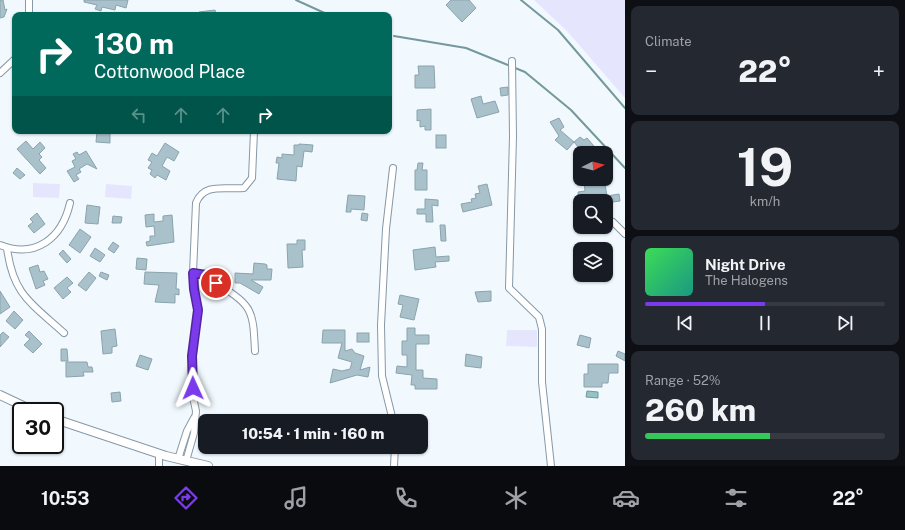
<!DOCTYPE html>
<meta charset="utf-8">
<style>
:root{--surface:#171b24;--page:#242831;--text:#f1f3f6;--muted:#9ea1a6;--line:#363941;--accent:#7c3aed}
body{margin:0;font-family:"Public Sans",sans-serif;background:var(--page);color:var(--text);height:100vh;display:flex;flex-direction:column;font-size:15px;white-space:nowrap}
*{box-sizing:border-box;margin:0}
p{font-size:13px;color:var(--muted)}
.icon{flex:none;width:22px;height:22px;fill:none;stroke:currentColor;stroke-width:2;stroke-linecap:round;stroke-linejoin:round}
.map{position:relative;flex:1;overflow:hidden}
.drawer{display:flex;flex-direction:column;gap:6px;padding:6px;background:#0d0f14;width:280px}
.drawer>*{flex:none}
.top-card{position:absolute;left:12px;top:12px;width:380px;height:122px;border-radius:8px;box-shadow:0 1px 3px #0004;background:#00695c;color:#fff;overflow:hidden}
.needle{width:26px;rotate:84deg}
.fabs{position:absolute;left:573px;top:146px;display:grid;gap:8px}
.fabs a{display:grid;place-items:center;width:40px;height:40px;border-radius:8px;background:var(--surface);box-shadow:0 1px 3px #0004;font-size:20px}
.speed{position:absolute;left:12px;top:402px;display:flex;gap:8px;font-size:20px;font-weight:700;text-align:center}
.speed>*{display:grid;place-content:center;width:52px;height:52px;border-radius:50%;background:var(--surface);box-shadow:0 1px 3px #0004;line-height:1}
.speed .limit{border:2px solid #111;border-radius:6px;background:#fff;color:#111}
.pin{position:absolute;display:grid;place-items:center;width:34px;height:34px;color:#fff;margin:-17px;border:2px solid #fff;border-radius:50%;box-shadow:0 1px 4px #0007}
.me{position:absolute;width:44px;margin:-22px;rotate:359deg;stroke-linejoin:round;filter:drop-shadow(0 0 3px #0008)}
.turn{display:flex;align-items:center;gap:14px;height:84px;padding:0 16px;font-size:18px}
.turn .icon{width:52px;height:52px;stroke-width:2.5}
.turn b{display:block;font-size:28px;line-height:34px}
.lanes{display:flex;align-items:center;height:38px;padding:0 16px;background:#0003;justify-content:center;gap:20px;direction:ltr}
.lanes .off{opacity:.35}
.big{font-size:30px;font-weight:800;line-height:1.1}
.drawer .card{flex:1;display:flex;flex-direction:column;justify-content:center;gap:6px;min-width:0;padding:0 14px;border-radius:8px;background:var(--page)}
.drawer .dial{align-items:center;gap:0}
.dial b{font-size:52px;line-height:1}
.song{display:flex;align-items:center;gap:12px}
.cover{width:48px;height:48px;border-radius:6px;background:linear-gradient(135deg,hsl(130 70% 55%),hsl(170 70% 35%))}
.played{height:4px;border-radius:2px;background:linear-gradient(90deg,var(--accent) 50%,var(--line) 50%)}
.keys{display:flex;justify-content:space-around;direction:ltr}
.heat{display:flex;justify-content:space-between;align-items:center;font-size:22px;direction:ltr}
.charge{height:6px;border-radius:3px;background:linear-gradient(90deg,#34c759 52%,var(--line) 0)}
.trip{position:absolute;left:198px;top:414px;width:230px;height:40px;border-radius:8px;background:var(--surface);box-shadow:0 1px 3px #0004;font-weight:800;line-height:40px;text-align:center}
.tab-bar{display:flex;height:64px;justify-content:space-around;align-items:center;background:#090b0e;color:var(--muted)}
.tab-bar .icon{width:28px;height:28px}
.tab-bar .current{color:var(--accent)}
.tab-bar b{font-size:18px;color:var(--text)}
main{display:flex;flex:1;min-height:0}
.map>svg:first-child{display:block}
</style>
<main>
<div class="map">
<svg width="625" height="466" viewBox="0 0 625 466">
<rect width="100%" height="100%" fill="#f1f9ff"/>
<!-- green -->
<g fill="#e6e5fe">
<polygon points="534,0 625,0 625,98 567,31"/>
<polygon points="33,183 60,184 59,198 33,197"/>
<polygon points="106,184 132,186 131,199 105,197"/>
<polygon points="507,330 537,330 537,347 506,346"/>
</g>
<!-- water -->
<polygon fill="#93c3c5" stroke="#74989b" points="587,391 598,392 598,398 586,397"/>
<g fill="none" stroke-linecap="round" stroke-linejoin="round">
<!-- stream -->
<g stroke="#74989b" stroke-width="2">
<polyline points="296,0 329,15"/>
<polyline points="521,0 558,30 625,108"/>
<polyline points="394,36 466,48 525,72 571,110 625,168"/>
</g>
</g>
<!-- building -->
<g fill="#a9c1ca" stroke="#8ba3ac">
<polygon points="0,0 3,0 5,10 7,9 4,17 0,18"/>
<polygon points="84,0 128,0 126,8 116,5 115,10 102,7 101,11 95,9 97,5 84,2"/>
<polygon points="451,0 469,0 476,8 462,22 446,5"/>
<polygon points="215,10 216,15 199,15 199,12"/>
<polygon points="418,66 434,66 435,88 415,88 415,75 419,75"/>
<polygon points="508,87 508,95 501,96 500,88"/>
<polygon points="481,96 483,104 495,101 499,112 477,118 471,99"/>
<polygon points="431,109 431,130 425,130 425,126 420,127 420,120 417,121 417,110"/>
<polygon points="559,118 564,127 560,130 574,142 567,150 555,140 559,136 550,122"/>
<polygon points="97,131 110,131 110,143 96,142"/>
<rect x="436" y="135" width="10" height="13"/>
<polygon points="580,137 584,140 587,138 600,153 583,153 574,142"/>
<polygon points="26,141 33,149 40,142 45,148 39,154 42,157 39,160 46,168 40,174 17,149"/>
<polygon points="165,143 179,152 174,161 167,157 162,166 170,171 166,180 157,175 155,178 150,174 152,170 148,168 152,162 148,160 152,153 157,156"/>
<polygon points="299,144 313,145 312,152 304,151 302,167 297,166 296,181 277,179 279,163 276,163 277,157 282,158 282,154 294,155 294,145 299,145"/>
<polygon points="86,151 97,169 87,164 79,169 81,172 76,175 79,179 74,182 67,171 75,167 72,161 76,159 73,154 77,152 79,155"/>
<polygon points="418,163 423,163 422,170 427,170 427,190 415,190 415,170 417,170"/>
<polygon points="17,168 25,175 20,179 13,173"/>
<polygon points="604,179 607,196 619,194 620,201 606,203 606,201 579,201 578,192 585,191 584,182"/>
<polygon points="487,184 492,205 463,212 461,204 472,202 471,199 476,198 475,194 480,193 478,186"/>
<polygon points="348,195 365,196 364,210 351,209 351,212 346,212"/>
<polygon points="425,199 438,200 438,206 432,205 433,222 426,222 426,214 417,214 417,209 425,209"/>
<polygon points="87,205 100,207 98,224 85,223"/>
<polygon points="37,213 45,224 34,233 28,226 33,222 30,219"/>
<polygon points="362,213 368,214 367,221 361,220"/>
<polygon points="154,214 154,222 163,221 163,216 172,215 174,242 147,246 146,242 150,241 150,236 155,236 154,226 146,227 145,215"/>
<polygon points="113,216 122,217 121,223 112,223"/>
<polygon points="440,225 445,225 446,241 441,241"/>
<polygon points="80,229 91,237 80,253 69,245"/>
<polygon points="297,240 305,240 305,250 302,250 303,267 288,268 287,244 297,244"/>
<polygon points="113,242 119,246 114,253 108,249"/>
<polygon points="435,247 436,257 449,256 449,261 435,262 436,267 415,270 413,250"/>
<polygon points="95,248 105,255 100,262 90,256"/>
<polygon points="63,250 71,259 67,263 59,254"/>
<polygon points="137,258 147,259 146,270 136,269"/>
<polygon points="254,263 265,264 267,265 267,269 272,269 271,280 251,280 263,287 259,294 240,283 235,283 235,273 253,274"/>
<polygon points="38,265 40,272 44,271 48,279 43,281 45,285 36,289 29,268"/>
<polygon points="89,272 96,278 86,291 78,285"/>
<polygon points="101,272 109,275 107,280 99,276"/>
<polygon points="145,272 177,273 176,289 179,289 179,295 175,294 175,303 155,302 159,285 144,284"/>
<polygon points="67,277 73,283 67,288 71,292 63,299 54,288"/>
<polygon points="0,291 10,307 0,314"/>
<polygon points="491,291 491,301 478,302 475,292"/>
<polygon points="400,295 419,299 414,320 400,317 403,305 398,304"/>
<polygon points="14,311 23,320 15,329 6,321"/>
<polygon points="407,328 415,328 415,335 429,335 429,344 416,344 416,370 423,370 423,378 437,379 437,389 415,389 415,385 411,385 412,375 396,373 397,366 407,367 407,355 402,355 402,341 407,341"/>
<polygon points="115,329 117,346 112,347 112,353 103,354 101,331"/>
<polygon points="323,330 345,330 345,351 352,349 355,353 364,356 360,370 370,367 368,377 357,375 330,383 333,369 342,371 350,369 352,362 338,358 342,343 322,343"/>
<polygon points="29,331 42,344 33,353 24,345 30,339 25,335"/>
<polygon points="3,332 9,337 0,347 0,335"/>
<rect x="357" y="333" width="12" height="9"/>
<polygon points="580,335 591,338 589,348 577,345"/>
<polygon points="61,349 67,349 68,361 61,361"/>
<polygon points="618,351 625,354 625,361 616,356"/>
<polygon points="466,354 482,357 481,368 465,366"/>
<polygon points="140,355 152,359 148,370 136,366"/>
<polygon points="66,362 87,362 88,367 92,367 93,372 83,372 84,376 66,377"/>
<polygon points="588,364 618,364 618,373 609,373 608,383 602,383 602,387 584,387 584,374 588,374"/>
<polygon points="120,392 121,401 112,402 111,393"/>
</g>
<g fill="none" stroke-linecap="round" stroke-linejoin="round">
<!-- street casing -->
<g stroke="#8798a6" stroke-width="8">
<g id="street">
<polyline points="29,0 29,15"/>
<polyline points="512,61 513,136 509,288 539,317 542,329 542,382 551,466"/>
<polyline points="0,73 15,59"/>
<polyline points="393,168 386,229 381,325 382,376 393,421"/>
<polyline points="613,222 625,234"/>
<path d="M0,245C36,259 62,238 70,203"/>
<path d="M7,248C13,295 31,303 64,333"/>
<path d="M193,273C208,274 209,279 220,286C254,305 253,314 255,351"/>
<polyline points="178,459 187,431 194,418"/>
<path d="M186,461L194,433L196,411L193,397L192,361L198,310L194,289L193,273L196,203C204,182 226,190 244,188L252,178L254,131"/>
<polyline points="159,466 159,454"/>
<polyline points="394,466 395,447"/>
</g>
</g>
<!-- secondary casing -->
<g stroke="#8798a6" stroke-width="10">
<g id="secondary">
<polyline points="0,395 34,411"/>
<polyline points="55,419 166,456 208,466"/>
</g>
</g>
<!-- street -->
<use href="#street" stroke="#fff" stroke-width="6"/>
<!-- secondary -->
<use href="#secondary" stroke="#fff" stroke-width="8"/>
</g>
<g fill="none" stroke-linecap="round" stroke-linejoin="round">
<!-- route casing -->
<g stroke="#51269a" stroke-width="10">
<polyline id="route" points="193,388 192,356 198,310 194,289 193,273 206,275 216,283"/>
</g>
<!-- route -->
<use href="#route" stroke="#7c3aed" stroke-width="7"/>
</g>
</svg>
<div class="fabs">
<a><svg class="needle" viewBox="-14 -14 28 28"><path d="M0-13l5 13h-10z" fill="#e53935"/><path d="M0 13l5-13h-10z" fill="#9ea1a6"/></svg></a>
<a><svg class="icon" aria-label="search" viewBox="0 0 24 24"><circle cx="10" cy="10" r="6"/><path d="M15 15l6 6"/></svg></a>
<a><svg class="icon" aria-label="layers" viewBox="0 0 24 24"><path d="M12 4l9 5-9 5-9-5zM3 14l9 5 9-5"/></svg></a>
</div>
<div class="speed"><div class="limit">30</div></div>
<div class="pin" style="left:216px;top:283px;background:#d93025"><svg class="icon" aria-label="arrive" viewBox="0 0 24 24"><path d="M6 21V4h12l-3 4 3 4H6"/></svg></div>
<svg class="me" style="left:193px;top:388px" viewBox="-20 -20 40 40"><path d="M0-17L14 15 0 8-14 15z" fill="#7c3aed" stroke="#fff" stroke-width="4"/></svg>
<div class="trip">10:54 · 1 min · 160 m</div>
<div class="top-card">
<div class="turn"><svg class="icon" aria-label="right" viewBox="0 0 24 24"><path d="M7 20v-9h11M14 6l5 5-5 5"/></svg><div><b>130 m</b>Cottonwood Place</div></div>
<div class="lanes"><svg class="icon off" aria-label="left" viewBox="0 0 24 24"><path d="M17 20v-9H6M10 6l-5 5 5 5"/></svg><svg class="icon off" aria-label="ahead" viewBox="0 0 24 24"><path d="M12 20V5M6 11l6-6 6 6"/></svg><svg class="icon off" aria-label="ahead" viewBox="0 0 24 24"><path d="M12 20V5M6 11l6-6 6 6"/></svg><svg class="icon" aria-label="right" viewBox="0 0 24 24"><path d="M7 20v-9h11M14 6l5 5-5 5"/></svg></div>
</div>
</div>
<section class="drawer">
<div class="card"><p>Climate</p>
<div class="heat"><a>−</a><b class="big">22°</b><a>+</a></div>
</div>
<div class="card dial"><b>19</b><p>km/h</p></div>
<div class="card">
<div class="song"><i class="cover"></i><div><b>Night Drive</b><p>The Halogens</p></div></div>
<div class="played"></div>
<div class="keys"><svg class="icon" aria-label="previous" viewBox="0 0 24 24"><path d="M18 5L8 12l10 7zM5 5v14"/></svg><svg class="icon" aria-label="pause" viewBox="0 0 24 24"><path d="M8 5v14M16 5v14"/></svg><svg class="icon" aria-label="next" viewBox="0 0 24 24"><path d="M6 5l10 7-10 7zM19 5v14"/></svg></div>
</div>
<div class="card"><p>Range · 52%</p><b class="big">260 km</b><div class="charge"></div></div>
</section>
</main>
<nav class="tab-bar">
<b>10:53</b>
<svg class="icon current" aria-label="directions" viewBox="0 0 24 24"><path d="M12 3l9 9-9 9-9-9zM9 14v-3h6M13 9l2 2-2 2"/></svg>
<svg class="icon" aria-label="music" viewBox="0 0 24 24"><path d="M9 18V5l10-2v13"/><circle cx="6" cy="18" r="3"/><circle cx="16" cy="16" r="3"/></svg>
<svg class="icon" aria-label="phone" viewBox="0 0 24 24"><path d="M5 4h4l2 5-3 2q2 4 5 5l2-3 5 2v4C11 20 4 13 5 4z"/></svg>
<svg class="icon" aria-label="climate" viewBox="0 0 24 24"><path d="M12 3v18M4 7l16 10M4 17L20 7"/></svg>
<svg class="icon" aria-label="car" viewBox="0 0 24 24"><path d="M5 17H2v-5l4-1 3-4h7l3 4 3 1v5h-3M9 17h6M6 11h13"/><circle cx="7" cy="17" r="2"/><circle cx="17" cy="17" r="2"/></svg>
<svg class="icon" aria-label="filters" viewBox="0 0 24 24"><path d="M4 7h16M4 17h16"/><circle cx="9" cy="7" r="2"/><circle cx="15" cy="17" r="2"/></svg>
<b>22°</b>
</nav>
